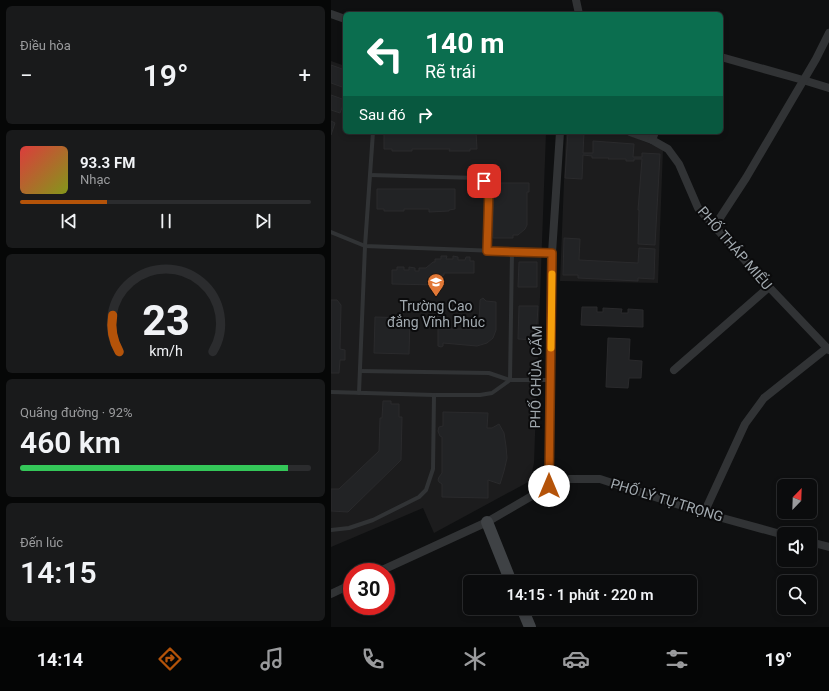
<!DOCTYPE html>
<html lang="vi">
<meta charset="utf-8">
<style>
:root{--surface:#0b0c0d;--page:#191a1b;--text:#f1f3f6;--muted:#9a9b9d;--line:#2b2c2e;--accent:#b45309}
body{margin:0;font-family:Roboto,sans-serif;background:var(--page);color:var(--text);height:100vh;display:flex;flex-direction:column;font-size:15px;white-space:nowrap}
*{box-sizing:border-box;margin:0}
p{font-size:13px;color:var(--muted)}
.icon{flex:none;width:22px;height:22px;fill:none;stroke:currentColor;stroke-width:2;stroke-linecap:round;stroke-linejoin:round}
.map{position:relative;flex:1;overflow:hidden}
.details{display:flex;flex-direction:column;gap:6px;padding:6px;background:#060707;width:331px}
.details>*{flex:none}
.top-card{position:absolute;left:12px;top:12px;width:380px;height:122px;border-radius:6px;box-shadow:0 2px 6px #0003,0 0 0 1px var(--line);background:#0b6e4f;color:#fff;overflow:hidden}
.needle{width:26px;rotate:23deg}
.buttons{position:absolute;left:446px;top:479px;display:grid;gap:8px}
.buttons a{display:grid;place-items:center;width:40px;height:40px;border-radius:6px;background:var(--surface);box-shadow:0 2px 6px #0003,0 0 0 1px var(--line);font-size:20px}
.speed{position:absolute;left:12px;top:563px;display:flex;gap:8px;font-size:20px;font-weight:700;text-align:center}
.speed>*{display:grid;place-content:center;width:52px;height:52px;border-radius:50%;background:var(--surface);box-shadow:0 2px 6px #0003,0 0 0 1px var(--line);line-height:1}
.speed .limit{border:6px solid #d22;background:#fff;color:#111}
.pin{position:absolute;display:grid;place-items:center;width:34px;height:34px;color:#fff;margin:-17px;border-radius:8px;box-shadow:0 2px 6px #0006}
.me{position:absolute;width:44px;margin:-22px;rotate:0deg;stroke-linejoin:round;filter:drop-shadow(0 0 3px #0008)}
.turn{display:flex;align-items:center;gap:14px;height:84px;padding:0 16px;font-size:18px}
.turn .icon{width:52px;height:52px;stroke-width:2.5}
.turn b{display:block;font-size:28px;line-height:34px}
.then{display:flex;align-items:center;height:38px;padding:0 16px;background:#0003;gap:8px;font-size:15px}
.big{font-size:30px;font-weight:600;line-height:1.1}
.details .tile{flex:1;display:flex;flex-direction:column;justify-content:center;gap:6px;min-width:0;padding:0 14px;border-radius:6px;background:var(--page)}
.details .dial{align-items:center;gap:0}
.dial svg{height:104px;overflow:visible;fill:none;stroke:var(--line);stroke-width:7;stroke-linecap:round;text-anchor:middle}
.dial text{fill:var(--text);stroke:none}
.song{display:flex;align-items:center;gap:12px}
.cover{width:48px;height:48px;border-radius:6px;background:linear-gradient(135deg,hsl(0 70% 55%),hsl(70 70% 35%))}
.played{height:4px;border-radius:2px;background:linear-gradient(90deg,var(--accent) 30%,var(--line) 30%)}
.keys{display:flex;justify-content:space-around;direction:ltr}
.heat{display:flex;justify-content:space-between;align-items:center;font-size:22px;direction:ltr}
.charge{height:6px;border-radius:3px;background:linear-gradient(90deg,#34c759 92%,var(--line) 0)}
.trip{position:absolute;left:132px;top:575px;width:234px;height:40px;border-radius:6px;background:var(--surface);box-shadow:0 2px 6px #0003,0 0 0 1px var(--line);font-weight:600;line-height:40px;text-align:center}
.tab-bar{display:flex;height:64px;justify-content:space-around;align-items:center;background:#040505;color:var(--muted)}
.tab-bar .icon{width:28px;height:28px}
.tab-bar .current{color:var(--accent)}
.tab-bar b{font-size:18px;color:var(--text)}
main{display:flex;flex:1;min-height:0}
.map>svg:first-child{display:block}
</style>
<main>
<section class="details">
<div class="tile"><p>Điều hòa</p>
<div class="heat"><a>−</a><b class="big">19°</b><a>+</a></div>
</div>
<div class="tile">
<div class="song"><i class="cover"></i><div><b>93.3 FM</b><p>Nhạc</p></div></div>
<div class="played"></div>
<div class="keys"><svg class="icon" aria-label="previous" viewBox="0 0 24 24"><path d="M18 5L8 12l10 7zM5 5v14"/></svg><svg class="icon" aria-label="pause" viewBox="0 0 24 24"><path d="M8 5v14M16 5v14"/></svg><svg class="icon" aria-label="next" viewBox="0 0 24 24"><path d="M6 5l10 7-10 7zM19 5v14"/></svg></div>
</div>
<div class="tile dial"><svg viewBox="0 0 100 80">
<path d="M14 69A42 42 0 1 1 86 69"/>
<path d="M14 69A42 42 0 0 1 9 41" stroke="#b45309"/>
<text x="50" y="56" font-size="32" font-weight="700">23</text>
<text x="50" y="72" font-size="11">km/h</text>
</svg></div>
<div class="tile"><p>Quãng đường · 92%</p><b class="big">460 km</b><div class="charge"></div></div>
<div class="tile"><p>Đến lúc</p><b class="big">14:15</b></div>
</section>
<div class="map">
<svg width="498" height="627" viewBox="0 0 498 627">
<rect width="100%" height="100%" fill="#0f1011"/>
<!-- built -->
<g fill="#1c1c1d">
<polygon points="0,61 14,66 14,132 215,132 203,463 199,481 103,533 92,508 0,547"/>
<polygon points="235,132 290,132 332,149 327,283 229,281"/>
</g>
<!-- building -->
<g fill="#222325" stroke="#2a2a2c">
<polygon points="0,65 14,70 14,88 0,83"/>
<polygon points="0,95 14,100 9,113 0,110"/>
<polygon points="0,121 4,123 0,135"/>
<polygon points="53,132 145,132 146,149 139,149 139,151 118,151 119,149 81,149 81,151 61,151 61,149 53,149"/>
<polygon points="237,132 253,132 252,153 262,153 262,141 303,144 302,157 311,157 311,153 329,154 324,245 307,244 308,210 307,210 311,159 303,159 303,161 295,161 295,159 277,159 278,158 261,158 261,156 252,155 251,179 234,178"/>
<polygon points="163,183 198,183 198,192 196,192 196,225 194,229 187,235 182,235 182,238 162,238"/>
<polygon points="46,189 124,189 124,209 118,210 118,211 98,212 98,209 73,209 73,211 53,211 53,209 46,209"/>
<polygon points="233,238 249,239 248,260 307,263 308,248 324,249 323,279 307,278 307,281 247,278 247,275 232,275"/>
<polygon points="110,256 116,256 115,259 122,259 122,256 127,257 127,260 134,260 135,257 139,257 139,261 143,261 143,273 113,273 113,275 106,280 106,285 61,284 61,270 66,270 66,267 73,267 73,270 78,270 78,267 84,268 84,271 88,271 88,268 95,268 102,262 104,262 104,259 110,259"/>
<polygon points="188,262 206,262 206,287 187,287"/>
<polygon points="152,298 155,301 165,302 165,330 162,338 156,343 146,346 112,343 112,346 110,347 107,346 107,329 143,329 148,324 149,300"/>
<polygon points="0,300 6,300 10,305 9,349 14,350 14,360 9,360 8,373 0,373"/>
<polygon points="188,306 207,306 205,340 187,339"/>
<polygon points="251,307 266,307 266,312 272,312 272,308 291,309 290,313 297,313 297,309 312,310 312,327 250,325"/>
<polygon points="44,317 79,318 78,354 43,353"/>
<polygon points="277,338 299,339 298,360 311,361 310,378 298,378 297,388 275,387"/>
<polygon points="52,401 60,401 60,404 68,404 68,417 71,417 70,460 17,512 0,511 0,489 8,489 48,451 49,418 51,418"/>
<polygon points="112,412 157,413 156,428 161,428 168,424 173,433 175,446 176,458 173,471 169,484 157,480 157,498 111,497 111,484 108,482 107,480 108,477 111,473 111,437 109,436 107,431 108,427 112,426"/>
</g>
<g fill="none" stroke-linecap="round" stroke-linejoin="round">
<!-- lane -->
<g stroke="#313335" stroke-width="4">
<polyline points="39,175 147,178 153,181 158,187 157,251"/>
<polyline points="0,232 34,246 221,253"/>
<polyline points="29,371 158,373 179,380 219,380"/>
<polyline points="0,392 103,395 149,395 161,393 179,380 181,251"/>
<polyline points="28,393 34,246 42,132"/>
<polyline points="0,530 18,528 42,520 88,497 95,490 102,469 103,395"/>
</g>
<!-- street -->
<g stroke="#313335" stroke-width="8">
<polyline points="245,0 248,14"/>
<polyline points="0,14 14,19"/>
<polyline points="390,57 472,80 498,88"/>
<polyline points="299,132 321,140 337,149 348,164 367,208 438,287 498,350"/>
<polyline points="321,140 324,132"/>
<polyline points="383,227 415,178 485,59 498,33"/>
<polyline points="343,370 438,287"/>
<polyline points="218,486 221,253 229,132"/>
<polyline points="373,513 414,424 433,398 496,348"/>
<polyline points="479,542 498,547"/>
<polyline points="47,572 156,522 218,486 238,479 269,479 373,513 453,535"/>
<polyline points="0,594 21,584"/>
</g>
<!-- secondary -->
<g stroke="#3f4245" stroke-width="12">
<polyline points="156,522 180,582"/>
<polyline points="191,608 199,627"/>
</g>
</g>
<g fill="none" stroke-linecap="round" stroke-linejoin="round">
<!-- route casing -->
<g stroke="#753606" stroke-width="10">
<polyline id="route" points="153,181 158,188 156,251 221,253 218,486"/>
</g>
<!-- route -->
<use href="#route" stroke="#b45309" stroke-width="7"/>
<!-- slow -->
<polyline stroke="#f59e0b" stroke-width="7" points="220,348 221,274"/>
</g>
<!-- icons -->
<defs>
<g id="university-pin" transform="scale(0.9)"><path d="M0 17L-7.5 6A9.5 9.5 0 1 1 7.5 6Z" fill="#e27836" stroke="#0b0b0c"/><path d="M0-5L7-2L0 1L-7-2ZM-4 1L0 2.5L4 1V4Q0 6-4 4Z" fill="#fff"/></g>
</defs>
<g fill-rule="evenodd">
<use href="#university-pin" x="105" y="282"/>
</g>
<g text-anchor="middle" dominant-baseline="central" stroke-width="4" stroke-linejoin="round" paint-order="stroke">
<!-- street labels -->
<g font-size="14" fill="#a2aab0" stroke="#0b0b0c">
<text transform="translate(404 248) rotate(49)">PHỐ THÁP MIẾU</text>
<text transform="translate(205 377) rotate(-89)">PHỐ CHÙA CẤM</text>
<text transform="translate(336 500) rotate(17)">PHỐ LÝ TỰ TRỌNG</text>
</g>
<!-- poi labels -->
<g font-size="14" fill="#a2aab0" stroke="#0b0b0c">
<text x="105" y="306">Trường Cao<tspan x="105" dy="16">đẳng Vĩnh Phúc</tspan></text>
</g>
</g>
</svg>
<div class="buttons">
<a><svg class="needle" viewBox="-14 -14 28 28"><path d="M0-13l5 13h-10z" fill="#e53935"/><path d="M0 13l5-13h-10z" fill="#9a9b9d"/></svg></a>
<a><svg class="icon" aria-label="sound" viewBox="0 0 24 24"><path d="M4 9h4l5-4v14l-5-4H4zM17 9q2 3 0 6"/></svg></a>
<a><svg class="icon" aria-label="search" viewBox="0 0 24 24"><circle cx="10" cy="10" r="6"/><path d="M15 15l6 6"/></svg></a>
</div>
<div class="speed"><div class="limit">30</div></div>
<div class="pin" style="left:153px;top:181px;background:#d93025"><svg class="icon" aria-label="arrive" viewBox="0 0 24 24"><path d="M6 21V4h12l-3 4 3 4H6"/></svg></div>
<svg class="me" style="left:218px;top:486px" viewBox="-20 -20 40 40"><circle r="19" fill="#fff"/><path d="M0-13L10 11 0 6-10 11z" fill="#b45309"/></svg>
<div class="trip">14:15 · 1 phút · 220 m</div>
<div class="top-card">
<div class="turn"><svg class="icon" aria-label="left" viewBox="0 0 24 24"><path d="M17 20v-9H6M10 6l-5 5 5 5"/></svg><div><b>140 m</b>Rẽ trái</div></div>
<div class="then">Sau đó<svg class="icon" aria-label="right" viewBox="0 0 24 24"><path d="M7 20v-9h11M14 6l5 5-5 5"/></svg></div>
</div>
</div>
</main>
<nav class="tab-bar">
<b>14:14</b>
<svg class="icon current" aria-label="directions" viewBox="0 0 24 24"><path d="M12 3l9 9-9 9-9-9zM9 14v-3h6M13 9l2 2-2 2"/></svg>
<svg class="icon" aria-label="music" viewBox="0 0 24 24"><path d="M9 18V5l10-2v13"/><circle cx="6" cy="18" r="3"/><circle cx="16" cy="16" r="3"/></svg>
<svg class="icon" aria-label="phone" viewBox="0 0 24 24"><path d="M5 4h4l2 5-3 2q2 4 5 5l2-3 5 2v4C11 20 4 13 5 4z"/></svg>
<svg class="icon" aria-label="climate" viewBox="0 0 24 24"><path d="M12 3v18M4 7l16 10M4 17L20 7"/></svg>
<svg class="icon" aria-label="car" viewBox="0 0 24 24"><path d="M5 17H2v-5l4-1 3-4h7l3 4 3 1v5h-3M9 17h6M6 11h13"/><circle cx="7" cy="17" r="2"/><circle cx="17" cy="17" r="2"/></svg>
<svg class="icon" aria-label="filters" viewBox="0 0 24 24"><path d="M4 7h16M4 17h16"/><circle cx="9" cy="7" r="2"/><circle cx="15" cy="17" r="2"/></svg>
<b>19°</b>
</nav>
